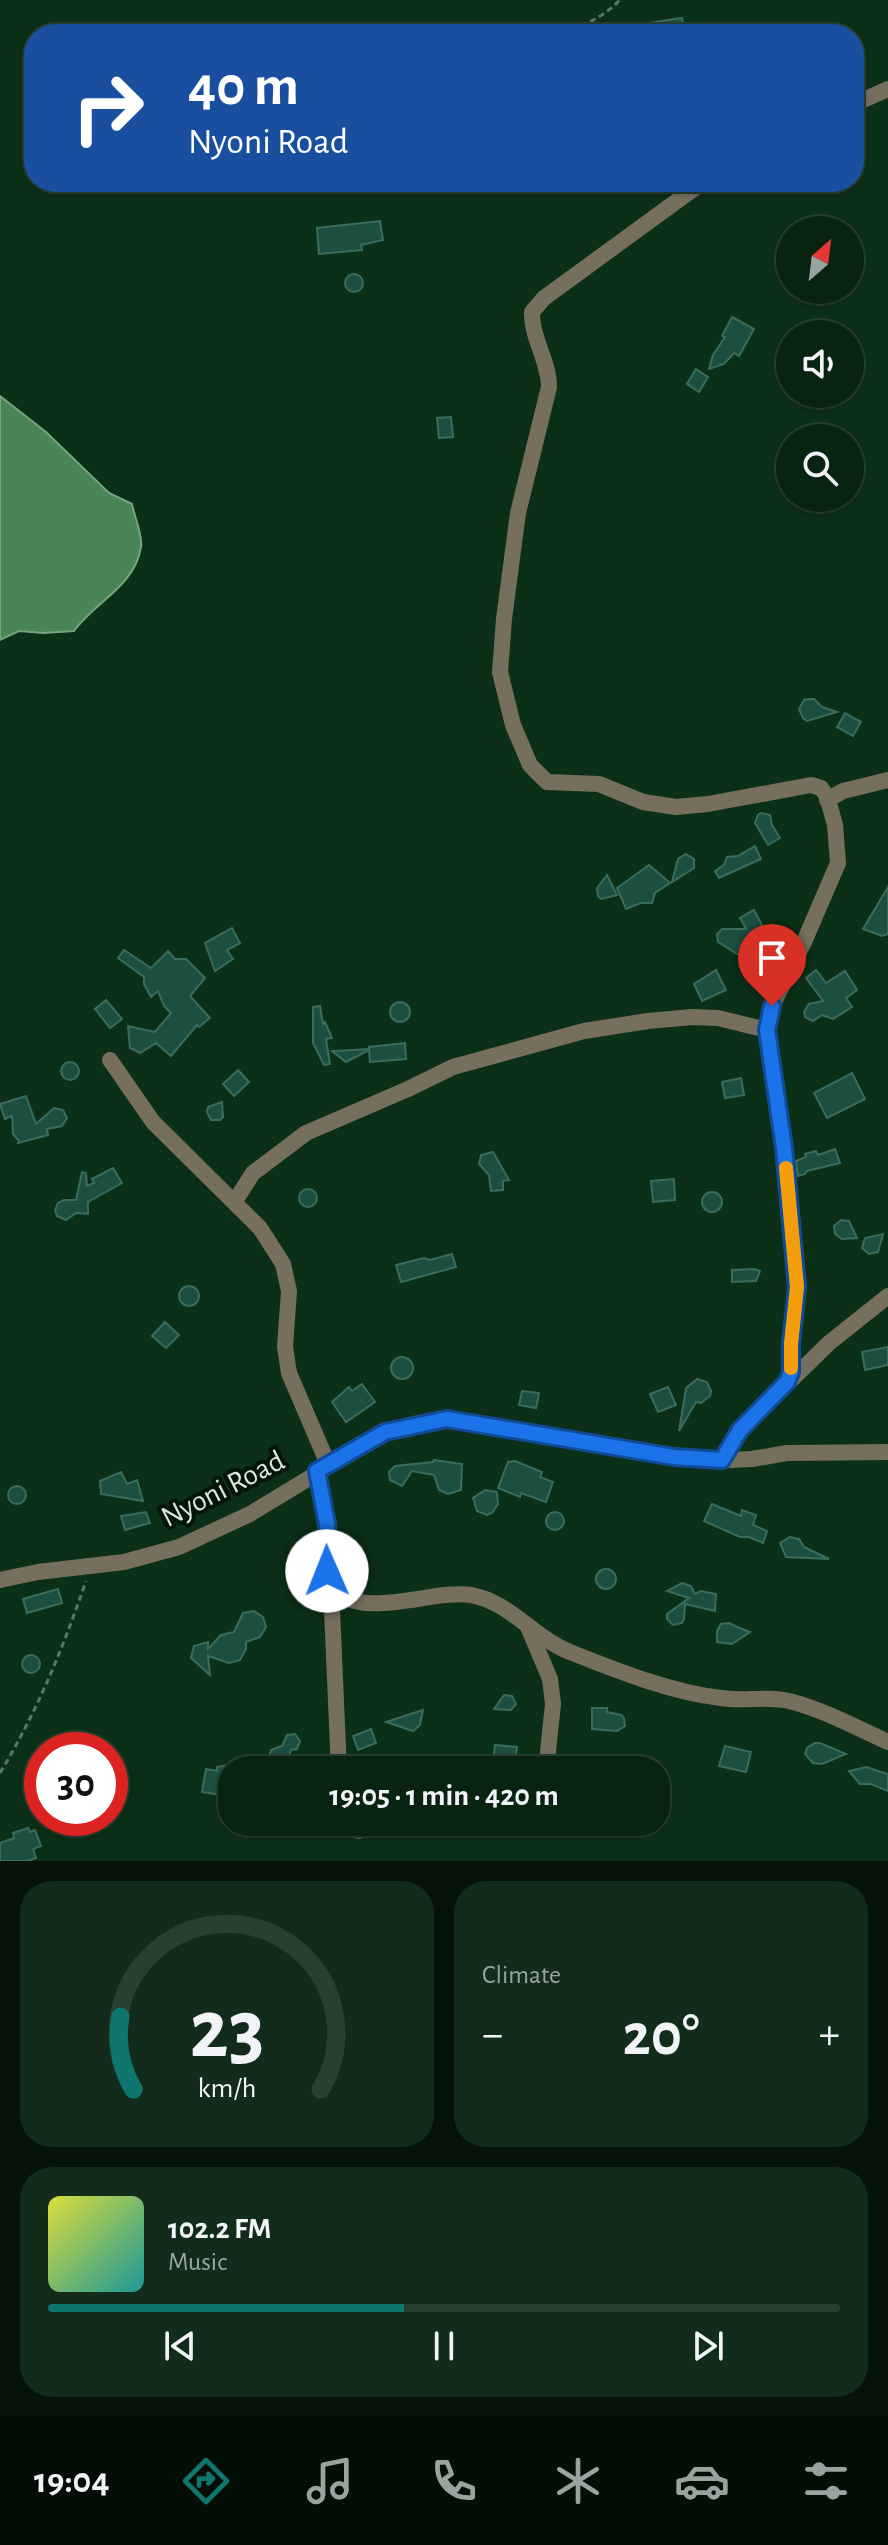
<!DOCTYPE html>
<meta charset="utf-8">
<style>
:root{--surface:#092311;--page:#122b1a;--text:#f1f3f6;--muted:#99a49f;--line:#294031;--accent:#0f766e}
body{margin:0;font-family:"Alegreya Sans",sans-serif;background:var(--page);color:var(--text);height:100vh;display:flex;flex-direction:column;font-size:30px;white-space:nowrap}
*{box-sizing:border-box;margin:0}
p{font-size:26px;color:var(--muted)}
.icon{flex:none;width:44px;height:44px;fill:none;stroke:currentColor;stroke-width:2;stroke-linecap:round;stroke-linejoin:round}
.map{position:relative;height:1861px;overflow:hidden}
.side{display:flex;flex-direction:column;gap:20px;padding:20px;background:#051309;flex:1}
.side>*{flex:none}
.guide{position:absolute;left:24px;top:24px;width:840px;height:168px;border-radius:32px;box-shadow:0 2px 6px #0004,0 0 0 2px var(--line);background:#1a4fa0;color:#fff;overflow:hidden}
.needle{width:52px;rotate:28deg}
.fabs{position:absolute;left:776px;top:216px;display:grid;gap:16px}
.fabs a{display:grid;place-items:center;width:88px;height:88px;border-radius:50%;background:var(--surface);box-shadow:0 2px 6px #0004,0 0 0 2px var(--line);font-size:40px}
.speed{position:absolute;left:24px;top:1732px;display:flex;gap:16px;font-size:40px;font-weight:700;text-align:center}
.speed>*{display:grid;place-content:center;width:104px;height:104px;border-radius:50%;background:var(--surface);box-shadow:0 2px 6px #0004,0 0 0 2px var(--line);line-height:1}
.speed .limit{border:12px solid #d22;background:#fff;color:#111}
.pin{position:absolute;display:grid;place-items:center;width:68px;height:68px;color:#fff;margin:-82px -34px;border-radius:50% 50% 50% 0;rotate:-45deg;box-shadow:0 0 8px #0007}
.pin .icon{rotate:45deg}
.me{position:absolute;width:88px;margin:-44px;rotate:359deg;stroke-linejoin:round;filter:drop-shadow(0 0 6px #0008)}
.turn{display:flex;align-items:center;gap:28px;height:168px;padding:0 32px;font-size:36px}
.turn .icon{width:104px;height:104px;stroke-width:2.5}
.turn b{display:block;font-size:56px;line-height:68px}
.big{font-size:60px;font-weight:700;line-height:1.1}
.side .widget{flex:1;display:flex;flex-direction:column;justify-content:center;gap:12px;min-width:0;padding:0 28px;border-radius:32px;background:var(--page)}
.side .dial{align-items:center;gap:0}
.dial svg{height:208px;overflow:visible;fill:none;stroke:var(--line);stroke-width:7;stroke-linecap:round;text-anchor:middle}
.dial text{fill:var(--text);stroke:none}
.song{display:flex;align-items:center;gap:24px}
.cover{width:96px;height:96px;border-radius:12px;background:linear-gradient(135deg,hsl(60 70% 55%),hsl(180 70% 35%))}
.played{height:8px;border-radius:4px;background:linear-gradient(90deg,var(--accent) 45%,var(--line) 45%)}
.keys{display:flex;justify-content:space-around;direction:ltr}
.heat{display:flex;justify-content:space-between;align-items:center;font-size:44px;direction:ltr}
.side .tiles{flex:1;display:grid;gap:20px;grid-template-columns:1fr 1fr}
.widget:last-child{grid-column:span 2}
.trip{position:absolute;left:218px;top:1756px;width:452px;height:80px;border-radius:32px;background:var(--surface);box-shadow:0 2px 6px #0004,0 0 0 2px var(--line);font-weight:700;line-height:80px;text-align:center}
.menu{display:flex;height:128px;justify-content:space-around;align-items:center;background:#040e07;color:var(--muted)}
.menu .icon{width:56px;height:56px}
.menu .active{color:var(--accent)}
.menu b{font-size:36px;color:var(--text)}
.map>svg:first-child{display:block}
</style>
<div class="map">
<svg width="888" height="1861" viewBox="0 0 888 1861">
<rect width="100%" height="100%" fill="#0c2f17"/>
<!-- water -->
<path fill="#4a8558" stroke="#75a47f" stroke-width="2" d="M0,396L46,432L109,493L132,504C134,516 143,535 141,547C135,586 95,602 74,631L43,633L19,631L0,640Z"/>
<!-- building -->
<g fill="#1d4f40" stroke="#3b6c5c" stroke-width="2">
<polygon points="682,18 685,32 636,34 635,25"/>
<polygon points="380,221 383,240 361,245 362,250 319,254 317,228"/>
<circle cx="354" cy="283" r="9"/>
<polygon points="732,317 754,329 739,356 734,353 724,364 709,369 713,355 725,337 722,336"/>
<polygon points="696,369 708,377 699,392 687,384"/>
<polygon points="451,417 453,437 439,438 437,418"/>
<polygon points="809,699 814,699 822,707 837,712 807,721 803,718 799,709 804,700"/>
<polygon points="845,713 861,722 853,736 837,727"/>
<polygon points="761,813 770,815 772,825 780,838 768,845 755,823 758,815"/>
<polygon points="755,846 761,859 719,878 715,871 724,865 727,857 738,856"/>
<polygon points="686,854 694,859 694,868 672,882 678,859"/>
<polygon points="649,865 670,883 655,893 652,903 641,903 626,909 617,888"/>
<polygon points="607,875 617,895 601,899 598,896 597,888"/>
<polygon points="888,887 888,934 882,936 863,929"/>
<polygon points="754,910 763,927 753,932 768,941 771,949 769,953 760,955 748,948 742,957 718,942 717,934 722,929 746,929 740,918"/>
<polygon points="232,928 240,943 227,950 233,959 215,971 205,943"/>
<polygon points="124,950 151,968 168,951 175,959 186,959 205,978 190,996 210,1018 199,1027 197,1025 171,1056 156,1043 140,1053 130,1048 128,1026 155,1032 171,1013 164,1006 158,991 151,997 144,984 144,977 118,958"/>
<polygon points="716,970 726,990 702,1001 694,984"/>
<polygon points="816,970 826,983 845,971 857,990 846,998 852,1007 833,1019 822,1015 813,1021 805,1017 804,1012 809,1004 823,1001 806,978"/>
<polygon points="106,1000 122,1019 110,1028 95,1009"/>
<circle cx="400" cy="1012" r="10"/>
<polygon points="320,1006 323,1024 325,1022 332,1038 326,1039 330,1064 324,1065 313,1043 313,1007"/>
<polygon points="405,1043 406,1059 370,1062 369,1050 346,1062 332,1051 369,1049 369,1047"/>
<circle cx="70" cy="1071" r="9"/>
<polygon points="238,1070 249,1082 234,1096 223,1084"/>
<polygon points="852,1073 865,1099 827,1118 814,1093"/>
<polygon points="741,1078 744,1095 725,1098 722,1082"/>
<polygon points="26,1096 36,1124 54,1108 63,1110 67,1118 62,1126 47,1129 48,1135 18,1143 19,1141 13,1134 12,1116 5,1119 0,1104"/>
<polygon points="222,1102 223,1117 220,1120 211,1120 207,1112 208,1107"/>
<polygon points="835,1149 840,1163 807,1171 805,1174 798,1176 796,1161 806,1157 805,1154 816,1151 818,1155"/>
<polygon points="493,1152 509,1180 503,1181 503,1190 491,1191 489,1175 479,1164 481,1155"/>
<polygon points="113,1168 122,1183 88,1202 88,1214 76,1213 66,1220 57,1216 55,1210 58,1203 64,1200 76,1200 82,1172 86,1173 87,1186 94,1183 92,1179"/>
<polygon points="674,1179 675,1200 653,1202 651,1181"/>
<circle cx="308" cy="1198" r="9"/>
<circle cx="712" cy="1202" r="10"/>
<polygon points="841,1220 849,1221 857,1238 842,1239 835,1234 834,1226"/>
<polygon points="883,1234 878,1252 869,1254 862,1248 865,1238"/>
<polygon points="452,1254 456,1267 401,1282 396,1265 424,1258 430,1260"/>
<polygon points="754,1269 760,1271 756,1281 732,1282 732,1270"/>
<circle cx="189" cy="1296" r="10"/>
<polygon points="165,1322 179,1335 166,1348 152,1336"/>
<polygon points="888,1347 888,1365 865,1370 862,1352"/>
<circle cx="402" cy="1368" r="11"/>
<polygon points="697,1379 707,1382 711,1391 710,1396 701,1403 696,1402 679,1431 686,1388"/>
<polygon points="362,1384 375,1402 346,1422 332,1402 349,1387 352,1391"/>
<polygon points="668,1387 676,1405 658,1412 650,1394"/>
<polygon points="522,1391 539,1393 536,1408 519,1405"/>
<polygon points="434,1460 462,1464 461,1490 448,1494 439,1490 434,1475 412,1471 402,1486 390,1480 389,1472 395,1466 433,1462"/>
<polygon points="515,1461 542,1472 540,1477 553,1482 546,1502 521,1493 520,1497 498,1488 508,1462"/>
<polygon points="121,1472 127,1484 137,1480 143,1501 101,1494 100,1481"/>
<circle cx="17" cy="1495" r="9"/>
<polygon points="485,1490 497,1492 498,1504 492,1513 487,1515 477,1511 473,1498"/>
<polygon points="712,1504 741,1516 742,1510 756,1515 753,1525 767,1531 763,1543 749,1537 740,1537 704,1521"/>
<circle cx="555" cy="1521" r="9"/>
<polygon points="146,1512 150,1523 125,1530 121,1516"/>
<polygon points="790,1537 799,1539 804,1547 829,1559 786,1557 780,1543"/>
<circle cx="606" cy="1579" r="10"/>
<polygon points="682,1583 691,1586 695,1594 701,1591 716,1594 715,1611 685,1604 684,1619 682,1623 673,1625 667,1619 667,1614 689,1598 667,1591"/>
<polygon points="58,1589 62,1603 27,1613 23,1599"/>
<polygon points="254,1611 263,1617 266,1627 260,1637 246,1642 246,1649 240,1660 229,1663 208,1656 210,1675 191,1658 194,1646 208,1642 208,1649 221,1635 234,1632 243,1613"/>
<polygon points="729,1623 737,1627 750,1632 732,1644 717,1642 717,1631 721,1624"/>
<circle cx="31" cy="1664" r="9"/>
<polygon points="504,1695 512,1696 516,1704 511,1710 494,1709"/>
<polygon points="592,1708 607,1708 607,1712 621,1715 624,1718 625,1726 617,1731 592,1729"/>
<polygon points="423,1710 420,1725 413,1731 386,1722"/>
<polygon points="371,1729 376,1743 358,1750 353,1736"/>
<polygon points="295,1734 300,1741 297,1749 291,1750 286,1765 266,1769 271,1750 282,1746 287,1735"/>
<polygon points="815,1743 820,1743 846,1754 822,1764 813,1763 805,1754 807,1748"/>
<polygon points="495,1745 517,1747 515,1763 493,1761"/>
<polygon points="725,1746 751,1752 746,1772 719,1766"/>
<polygon points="232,1764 232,1797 202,1792 206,1769 217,1771 217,1767"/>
<polygon points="866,1767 888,1774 888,1791 871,1784 860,1784 849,1771"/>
<polygon points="28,1828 30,1832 35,1830 41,1846 33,1849 36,1858 28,1861 0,1861 0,1843 14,1838 13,1833"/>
</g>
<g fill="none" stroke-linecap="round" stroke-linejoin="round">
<!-- path -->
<g stroke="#597761" stroke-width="3" stroke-dasharray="6 4" stroke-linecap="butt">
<path d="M542,34C576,29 595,24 620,0"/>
<path d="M0,1773C37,1712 63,1648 86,1581"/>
</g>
<!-- minor -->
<g stroke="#766f5e" stroke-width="16">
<polyline points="854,104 888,89"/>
<path d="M703,182L544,298L532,312C531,337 549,361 549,387L518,513L504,619L500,672L513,725L530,765L547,782L599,784L643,802L676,807L708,804L811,785L821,788L827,796L835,825L838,863L804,942L772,1006L767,1030L784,1148L797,1287L791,1344V1372L787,1382L740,1430L722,1460"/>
<polyline points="827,800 843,791 888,780"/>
<polyline points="110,1060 153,1122 260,1228 283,1264 289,1291 285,1347 289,1373 328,1464"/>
<polyline points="235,1201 253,1173 306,1133 408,1089 453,1067 584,1031 648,1021 692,1017 718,1018 767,1030"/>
<polyline points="787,1384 829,1343 888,1296"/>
<path d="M317,1471C321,1489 325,1507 327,1525C328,1544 321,1575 335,1590C364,1620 434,1589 471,1595C510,1602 534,1638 570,1652C618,1671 670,1692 721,1698C746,1702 767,1695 793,1702C826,1711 857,1728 888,1742"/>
<polyline points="0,1580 38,1572 124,1562 179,1547 250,1514 385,1432 419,1423 447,1419 708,1461 752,1459 787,1453 888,1452"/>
<polyline points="335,1590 332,1610 339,1770"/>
<polyline points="528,1627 550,1679 553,1704 546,1770"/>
<polyline points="355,1822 359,1831"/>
</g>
</g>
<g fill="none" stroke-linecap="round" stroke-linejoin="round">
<!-- route casing -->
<g stroke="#114b97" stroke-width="20">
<polyline id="route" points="327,1571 327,1524 317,1471 385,1432 447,1419 674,1457 722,1460 740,1430 787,1382 791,1372 791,1344 797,1287 784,1148 767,1030 772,1006"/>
</g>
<!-- route -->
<use href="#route" stroke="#1a73e8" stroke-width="14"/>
<!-- slow -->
<polyline stroke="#f59e0b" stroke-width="14" points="786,1168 797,1287 791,1344 791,1368"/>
</g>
<g text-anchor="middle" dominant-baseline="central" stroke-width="8" stroke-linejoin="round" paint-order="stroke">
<!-- street labels -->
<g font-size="30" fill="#d8ecdb" stroke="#061309">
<text transform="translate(223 1489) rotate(-27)">Nyoni Road</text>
</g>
</g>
</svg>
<div class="fabs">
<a><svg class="needle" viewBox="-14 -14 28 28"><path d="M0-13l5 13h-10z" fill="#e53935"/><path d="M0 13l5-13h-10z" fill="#99a49f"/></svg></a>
<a><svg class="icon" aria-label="sound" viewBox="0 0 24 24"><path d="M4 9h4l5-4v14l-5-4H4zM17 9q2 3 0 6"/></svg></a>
<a><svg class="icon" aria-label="search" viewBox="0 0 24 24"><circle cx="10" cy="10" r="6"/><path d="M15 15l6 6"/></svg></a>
</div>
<div class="speed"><div class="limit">30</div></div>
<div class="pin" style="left:772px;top:1006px;background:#d93025"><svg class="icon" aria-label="arrive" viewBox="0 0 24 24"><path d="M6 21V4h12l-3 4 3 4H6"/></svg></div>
<svg class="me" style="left:327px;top:1571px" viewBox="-20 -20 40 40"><circle r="19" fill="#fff"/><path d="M0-13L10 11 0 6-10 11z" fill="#1a73e8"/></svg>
<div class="trip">19:05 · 1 min · 420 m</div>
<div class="guide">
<div class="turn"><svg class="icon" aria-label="right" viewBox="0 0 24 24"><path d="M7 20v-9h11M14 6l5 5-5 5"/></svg><div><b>40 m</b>Nyoni Road</div></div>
</div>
</div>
<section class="side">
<div class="tiles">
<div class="widget dial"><svg viewBox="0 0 100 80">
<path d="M14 69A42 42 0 1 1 86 69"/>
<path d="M14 69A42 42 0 0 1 9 41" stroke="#0f766e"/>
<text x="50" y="56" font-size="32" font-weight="700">23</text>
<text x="50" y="72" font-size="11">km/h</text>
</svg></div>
<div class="widget"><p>Climate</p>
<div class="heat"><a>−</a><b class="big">20°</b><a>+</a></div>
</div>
<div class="widget">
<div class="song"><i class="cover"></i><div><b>102.2 FM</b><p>Music</p></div></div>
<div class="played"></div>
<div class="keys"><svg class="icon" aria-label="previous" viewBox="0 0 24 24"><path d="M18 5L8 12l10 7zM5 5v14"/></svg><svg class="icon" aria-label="pause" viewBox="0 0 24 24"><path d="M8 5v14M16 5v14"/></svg><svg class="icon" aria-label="next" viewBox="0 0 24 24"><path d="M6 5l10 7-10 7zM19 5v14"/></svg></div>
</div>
</div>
</section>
<nav class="menu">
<b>19:04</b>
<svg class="icon active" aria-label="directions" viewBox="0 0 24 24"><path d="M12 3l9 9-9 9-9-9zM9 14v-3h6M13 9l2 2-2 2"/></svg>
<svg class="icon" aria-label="music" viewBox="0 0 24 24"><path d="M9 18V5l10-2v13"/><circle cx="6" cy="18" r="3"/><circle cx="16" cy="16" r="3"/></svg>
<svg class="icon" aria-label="phone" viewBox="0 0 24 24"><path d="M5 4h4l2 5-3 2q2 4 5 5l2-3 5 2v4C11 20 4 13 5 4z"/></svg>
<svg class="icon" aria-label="climate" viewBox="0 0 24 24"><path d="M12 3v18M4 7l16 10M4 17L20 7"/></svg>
<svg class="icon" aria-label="car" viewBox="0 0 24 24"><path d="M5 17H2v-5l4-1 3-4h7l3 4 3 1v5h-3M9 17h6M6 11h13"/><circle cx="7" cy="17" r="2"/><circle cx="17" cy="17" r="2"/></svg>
<svg class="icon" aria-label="filters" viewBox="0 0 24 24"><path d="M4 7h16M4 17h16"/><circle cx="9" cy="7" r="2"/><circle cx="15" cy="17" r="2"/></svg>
</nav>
